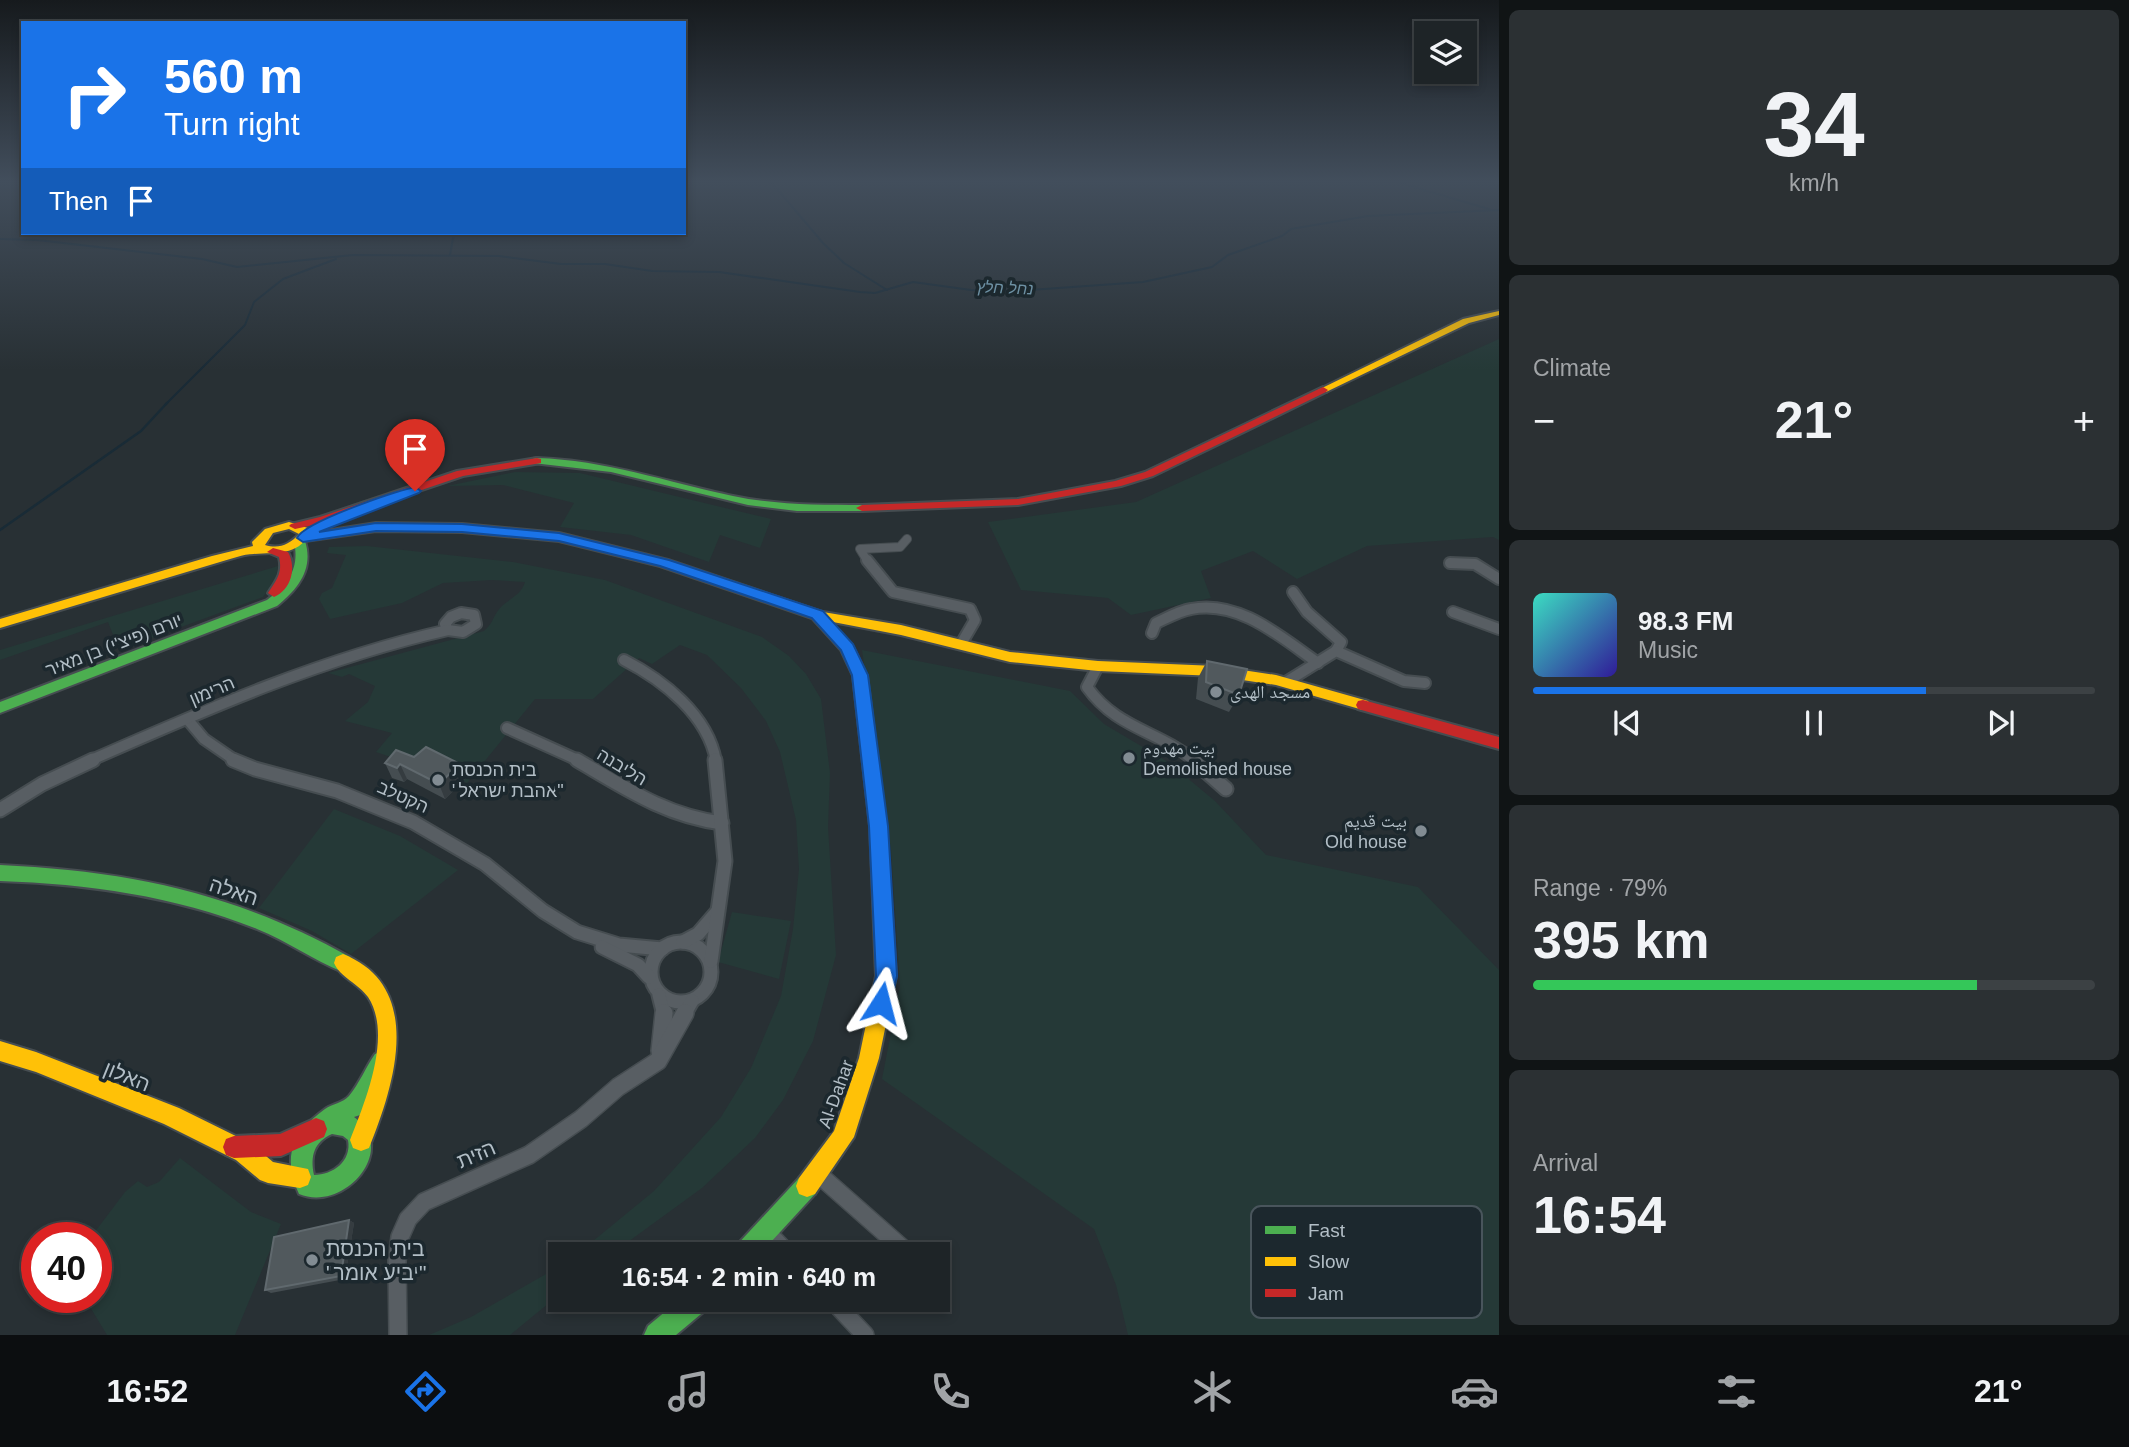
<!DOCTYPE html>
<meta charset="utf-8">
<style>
:root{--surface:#1e2427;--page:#2b3033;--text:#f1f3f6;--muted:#a1a4a7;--line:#3c4144;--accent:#1a73e8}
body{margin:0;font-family:Arial,"Noto Naskh Arabic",Heebo,sans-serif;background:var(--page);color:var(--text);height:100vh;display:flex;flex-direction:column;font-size:26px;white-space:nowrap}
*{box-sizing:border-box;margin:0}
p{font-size:23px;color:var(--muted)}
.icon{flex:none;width:38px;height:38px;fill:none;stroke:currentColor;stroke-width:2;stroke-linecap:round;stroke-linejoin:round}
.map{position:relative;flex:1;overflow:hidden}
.details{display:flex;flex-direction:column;gap:10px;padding:10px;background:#101415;width:630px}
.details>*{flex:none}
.top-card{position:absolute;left:21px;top:21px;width:665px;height:214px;border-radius:0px;box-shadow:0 4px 10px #0003,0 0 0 2px var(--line);background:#1a73e8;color:#fff;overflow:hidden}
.buttons{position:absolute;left:1414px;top:21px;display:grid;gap:14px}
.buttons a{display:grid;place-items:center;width:63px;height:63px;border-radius:0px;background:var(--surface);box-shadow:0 4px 10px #0003,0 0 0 2px var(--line);font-size:35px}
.speed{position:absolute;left:21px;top:1222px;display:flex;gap:14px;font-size:35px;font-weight:700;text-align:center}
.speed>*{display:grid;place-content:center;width:91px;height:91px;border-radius:50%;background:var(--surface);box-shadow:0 4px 10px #0003,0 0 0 2px var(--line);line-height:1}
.speed .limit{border:10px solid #d22;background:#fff;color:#111}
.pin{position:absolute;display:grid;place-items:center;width:60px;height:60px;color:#fff;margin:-72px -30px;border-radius:50% 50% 50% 0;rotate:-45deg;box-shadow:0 0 7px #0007}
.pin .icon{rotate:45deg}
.me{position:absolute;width:77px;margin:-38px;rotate:9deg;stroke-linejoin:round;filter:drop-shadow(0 0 5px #0008)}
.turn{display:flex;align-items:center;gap:24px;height:147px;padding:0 28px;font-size:32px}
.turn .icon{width:91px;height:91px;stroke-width:2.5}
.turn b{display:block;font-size:49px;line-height:60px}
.then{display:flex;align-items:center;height:66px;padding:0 28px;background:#0003;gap:14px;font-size:26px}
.big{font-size:52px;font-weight:600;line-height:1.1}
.details .tile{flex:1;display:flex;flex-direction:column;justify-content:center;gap:10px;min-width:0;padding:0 24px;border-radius:10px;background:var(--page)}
.details .dial{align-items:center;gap:0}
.dial b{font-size:91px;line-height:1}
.song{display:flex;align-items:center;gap:21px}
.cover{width:84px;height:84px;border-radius:10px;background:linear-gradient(135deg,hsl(170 70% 55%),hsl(250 70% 35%))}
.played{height:7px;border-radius:4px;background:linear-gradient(90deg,var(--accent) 70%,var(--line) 70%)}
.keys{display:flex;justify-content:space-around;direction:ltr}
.heat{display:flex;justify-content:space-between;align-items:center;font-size:38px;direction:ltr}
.charge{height:10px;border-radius:5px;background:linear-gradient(90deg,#34c759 79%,var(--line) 0)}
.trip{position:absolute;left:548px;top:1242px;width:402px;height:70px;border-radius:0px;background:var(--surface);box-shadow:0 4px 10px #0003,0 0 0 2px var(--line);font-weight:600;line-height:70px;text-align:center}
.tab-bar{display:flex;height:112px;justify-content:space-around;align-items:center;background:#0c0e10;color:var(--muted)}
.tab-bar .icon{width:49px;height:49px}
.tab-bar .current{color:var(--accent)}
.tab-bar b{font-size:32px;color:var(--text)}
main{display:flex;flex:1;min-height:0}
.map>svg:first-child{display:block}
</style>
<main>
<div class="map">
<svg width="1499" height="1335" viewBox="0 0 1499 1335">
<rect width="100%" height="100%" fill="#283034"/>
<!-- green -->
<g fill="#253937">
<polygon points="1499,339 1499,540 1493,537 1367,546 1297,579 1253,551 1201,571 1211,598 1131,615 1108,598 1021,590 988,522 1136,502"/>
<polygon points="515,472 580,473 771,519 760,548 720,535 709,562 631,535 560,527 574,503 503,485 447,486"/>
<path d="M367,546L513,562L605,580L762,637L789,656L806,674L821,699L830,773L828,827L836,955L813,1041L783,1100L755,1138L702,1188L610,1255H576L654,1191L721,1117L751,1068L781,996L793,929L799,869L796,820L780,752L766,721L741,688L707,655L680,645L652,664L639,658L593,699H535L467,783L376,752L392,733L345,721L368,702L375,686L349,674L342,677L328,673L484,631C492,624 492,620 497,612C504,600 521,597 525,582L492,580L443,583L402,603L330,619L319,599L322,593L332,588L346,555L327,553L329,547Z"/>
<polygon points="278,566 276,578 263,597 119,650 108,622 0,660 0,650"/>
<polygon points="862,650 1070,691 1104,724 1168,762 1215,801 1266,855 1418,887 1499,970 1499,1335 1128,1335 1116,1285 1094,1229 882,1079 900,986 891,850"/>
<polygon points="334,809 400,836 458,870 351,954 312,931 259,908"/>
<polygon points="732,912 791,921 779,979 718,962"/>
<polygon points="180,1158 251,1212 281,1224 235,1335 107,1335 84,1297 96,1297 96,1237 91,1237 125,1192 138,1181 147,1187 159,1182"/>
<polygon points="560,1266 560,1294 510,1335 429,1335 471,1317"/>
</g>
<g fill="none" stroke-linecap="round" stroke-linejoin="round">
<!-- stream-far1 -->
<g stroke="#192b36" stroke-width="2">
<polyline points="772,183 823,243 844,263 887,290"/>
<polyline points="1400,183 1489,209"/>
<polyline points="0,239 37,240 202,259 237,267 353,255 499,256 561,264 605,264 652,271 719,272 860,292 875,293 913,282 971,290 1016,291 1143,282 1212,267 1228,255 1282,236 1291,229 1368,216 1499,210"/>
<polyline points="450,255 453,238 458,233"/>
<polyline points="165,405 245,325 254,302 283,279 336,259"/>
</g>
<!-- stream -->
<polyline stroke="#192b36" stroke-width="2.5" points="0,530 141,431 167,403"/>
<!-- street-far3 casing -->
<g stroke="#464d51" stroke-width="10">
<polyline id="street-far3" points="868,562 860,549 900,547 907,539"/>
</g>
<!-- street-far2 casing -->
<g stroke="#464d51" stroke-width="14">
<g id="street-far2">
<polyline points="867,560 893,592 970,609 975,620 961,644"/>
<polyline points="1450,563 1475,564 1499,579"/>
<polyline points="1293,592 1307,612 1341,642 1336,651"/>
<polyline points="1453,612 1499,629"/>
<polygon points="461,613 474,615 476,624 463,632 448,630 445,624 451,617"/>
<path d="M1152,633L1156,623C1167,618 1179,611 1191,609C1239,599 1282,638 1318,663"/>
<path d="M624,660C663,680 708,715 716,761"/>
<path d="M1098,666L1087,687C1117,729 1157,730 1195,761"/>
<polyline points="1286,682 1336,651 1404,681 1425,683"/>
<polyline points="188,720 204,739 236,761"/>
<polyline points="507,728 580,761"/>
<path d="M89,761C205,710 323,658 448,630"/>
</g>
</g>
<!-- street-far1 casing -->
<g stroke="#464d51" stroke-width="17">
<g id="street-far1">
<polyline points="233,760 255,769 337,791 413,822 485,864 543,911 577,932 619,945 662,949"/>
<path d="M577,760C625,788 666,816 722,823"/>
<polyline points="1193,760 1226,789"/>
<polyline points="0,810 42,784 93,760"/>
<circle cx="681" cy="972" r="30"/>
<polyline points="683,942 698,934 717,912"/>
<polyline points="602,947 638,965 649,977"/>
<polyline points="711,961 725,861 715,760"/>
<polyline points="659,995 664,1015"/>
<polyline points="684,1015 692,1001"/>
</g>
</g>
<!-- street casing -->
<g stroke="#464d51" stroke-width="20">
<g id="street">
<polyline points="660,1051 664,1013"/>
<polyline points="817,1173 910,1255"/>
<polyline points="766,1231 789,1255"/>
<polyline points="832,1300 865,1335"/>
<polyline points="398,1335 397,1261 400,1237 408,1219 424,1202 529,1155 581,1119 618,1087 658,1061 685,1013"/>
</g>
</g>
<!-- fast casing -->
<g stroke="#464d51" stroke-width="4">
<g id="fast">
<path d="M537,458C605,460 667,482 733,496C775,505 819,505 862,505L868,508L862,511H797L748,505L611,472L533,463V459Z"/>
<path d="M376,523L462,524L559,533L668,560L822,612L852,645L867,676L860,681L855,680L841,650L812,618L660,566L559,541L462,532L376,531L305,541C314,569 298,589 277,606L0,713V702L267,600C288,585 300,568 294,542L299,535Z"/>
<path d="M0,865C130,871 235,893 350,957L352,963L350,969L343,972C313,960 287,941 257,929C175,896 88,884 0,881Z"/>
<path d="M382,1051L389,1054L392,1061L389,1068L363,1114L354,1117C400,1149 344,1213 299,1194C282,1155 292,1133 325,1109C332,1104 343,1103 349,1096C359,1084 366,1067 375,1054ZM332,1134L343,1136L348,1140C352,1161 333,1175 314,1175C310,1156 314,1142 332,1134Z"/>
<polygon points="807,1175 815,1178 818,1186 815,1194 759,1255 731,1255 735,1247 799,1178"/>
<polygon points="679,1300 710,1300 707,1309 676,1335 644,1335 648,1326"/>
</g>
</g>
<!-- slow casing -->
<g stroke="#464d51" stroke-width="4">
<g id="slow">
<polygon points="1499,311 1499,315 1469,323 1326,392 1318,390 1463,319"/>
<path d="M289,522L308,528L311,534C295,556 278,552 254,554C243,554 231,559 220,562L0,628V619L212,556L253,546L252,542L265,529ZM289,529L299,534C289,545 279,549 265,545L273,533Z"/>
<polygon points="817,611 901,625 1010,652 1098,661 1216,666 1276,675 1368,701 1370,705 1368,709 1363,710 1276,685 1216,676 1098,671 1010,662 901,635 812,618 810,615 812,612"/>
<polygon points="860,671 867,676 886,826 896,976 879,1058 854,1137 815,1194 807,1197 799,1194 796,1186 799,1178 834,1131 859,1058 876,976 870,826 853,676"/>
<path d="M343,954C426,987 394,1086 369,1148L361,1151L353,1148L350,1140C365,1102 393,1035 368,997C359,984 340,977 334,963L336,957Z"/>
<polygon points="0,1041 36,1052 179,1108 252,1144 273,1162 308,1169 311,1177 308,1185 300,1188 268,1183 260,1180 236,1160 164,1124 36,1072 0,1061"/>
</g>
</g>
<!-- jam casing -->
<g stroke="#464d51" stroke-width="4">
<g id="jam">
<polygon points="1323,387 1328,390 1326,392 1153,476 1121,486 1018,505 862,511 856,508 862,505 1018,499 1115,481 1145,472"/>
<polygon points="537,458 541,459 541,463 463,476 327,522 295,529 289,526 291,524 320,517 457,471"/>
<path d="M273,548L288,552C297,568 291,590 274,597L268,593C276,581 283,573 279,557L267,552Z"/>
<polygon points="1363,700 1499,737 1499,749 1358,709 1356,705 1358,701"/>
<polygon points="316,1118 324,1121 327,1129 324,1137 281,1156 234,1158 226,1155 223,1147 226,1139 234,1136 280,1134"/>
</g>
</g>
<!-- street-far3 -->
<use href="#street-far3" stroke="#585e63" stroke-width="8"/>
<!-- street-far2 -->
<use href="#street-far2" stroke="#585e63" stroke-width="10"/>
<!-- street-far1 -->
<use href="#street-far1" stroke="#585e63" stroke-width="13"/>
<!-- street -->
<use href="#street" stroke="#585e63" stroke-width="17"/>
<!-- fast -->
<use href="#fast" fill="#4caf50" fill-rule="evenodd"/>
<!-- slow -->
<use href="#slow" fill="#ffc107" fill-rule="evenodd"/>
<!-- jam -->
<use href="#jam" fill="#c62828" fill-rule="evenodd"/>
</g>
<!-- wall -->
<g fill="#454d51">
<polygon points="1207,661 1239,695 1229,712 1196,699 1198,678"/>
<polygon points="414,757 460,764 466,778 445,799 407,779 404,782 392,778 385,763"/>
<polygon points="349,1220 354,1223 345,1279 271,1293 265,1290"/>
</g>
<!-- shaded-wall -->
<g fill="#353c40">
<polygon points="400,764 407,779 404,782 397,768"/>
<polygon points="460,764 466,778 445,799 439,784"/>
<polygon points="349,1220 354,1223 345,1279 341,1276"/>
</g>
<!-- building -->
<g fill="#51595d" stroke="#60696e" stroke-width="2">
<polygon points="1207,661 1247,669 1239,695 1206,682"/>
<polygon points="426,747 460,764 439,784 400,764 397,768 385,763 396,750 414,757"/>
<polygon points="349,1220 341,1276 265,1290 274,1237"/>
</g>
<!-- sky -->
<linearGradient id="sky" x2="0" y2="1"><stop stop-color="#161a1d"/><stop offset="0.49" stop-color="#424e5c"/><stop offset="1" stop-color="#424e5c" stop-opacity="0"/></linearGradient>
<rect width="1499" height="370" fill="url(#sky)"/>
<!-- route -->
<path fill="#1a73e8" stroke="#114b97" stroke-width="2" d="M415,487L421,491L419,493L319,532L376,523L462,524L559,533L669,560L823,611L853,644L868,675L888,826L897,976L889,1011L881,1014L873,1011L870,1003L876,976L869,826L852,675L841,650L812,618L660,566L559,541L462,532L376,531L303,542L297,538C304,522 393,492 415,487Z"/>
<!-- markers -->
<g fill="#828c93" stroke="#1c282e" stroke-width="2.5">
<circle cx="1216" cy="692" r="7"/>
<circle cx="1129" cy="758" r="7"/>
<circle cx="438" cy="780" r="7"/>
<circle cx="1421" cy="831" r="7"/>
<circle cx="312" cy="1260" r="7"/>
</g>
<g text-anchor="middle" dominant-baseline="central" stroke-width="7" stroke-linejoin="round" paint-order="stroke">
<!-- far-water labels -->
<g font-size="16" font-style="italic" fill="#6d90a3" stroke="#1c282e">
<text transform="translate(1005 288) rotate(2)">נחל חלץ</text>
</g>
<!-- street labels -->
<g font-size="18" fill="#b2bec6" stroke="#1c282e">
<text transform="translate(114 645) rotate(-21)">יורם (פיצ'י) בן מאיר</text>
<text transform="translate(212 691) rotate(-23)">הרימון</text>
<text transform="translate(622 767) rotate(31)">הליבנה</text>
<text transform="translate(403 797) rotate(24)">הקטלב</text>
<text transform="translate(836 1094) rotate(-70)">Al-Dahar</text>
</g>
<!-- poi labels -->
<g font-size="18" fill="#b2bec6" stroke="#1c282e" text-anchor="start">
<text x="1230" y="692">مسجد الهدى</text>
<text x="1143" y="748">بيت مهدوم<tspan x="1143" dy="21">Demolished house</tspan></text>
<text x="452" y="770">בית הכנסת<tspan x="452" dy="21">"אהבת ישראל"</tspan></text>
<text x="1407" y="821" text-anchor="end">بيت قديم<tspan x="1407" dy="21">Old house</tspan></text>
</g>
<!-- near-street labels -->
<g font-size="21" fill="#b2bec6" stroke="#1c282e">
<text transform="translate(234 891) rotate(18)">האלה</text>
<text transform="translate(127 1076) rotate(22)">האלון</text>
<text transform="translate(476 1154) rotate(-23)">הזית</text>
</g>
<!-- near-poi labels -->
<g font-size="21" fill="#b2bec6" stroke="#1c282e" text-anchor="start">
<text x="326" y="1248">בית הכנסת<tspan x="326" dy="24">"יביע אומר"</tspan></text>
</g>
</g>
<!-- legend -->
<rect x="1251" y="1206" width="231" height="112" rx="10" fill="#1c282e" stroke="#49555c" stroke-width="2"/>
<rect x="1265" y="1226" width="31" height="8" fill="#4caf50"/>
<rect x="1265" y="1257" width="31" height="9" fill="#ffc107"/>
<rect x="1265" y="1289" width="31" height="8" fill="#c62828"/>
<g font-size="19" fill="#b2bec6">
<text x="1308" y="1237">Fast</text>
<text x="1308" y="1268">Slow</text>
<text x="1308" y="1300">Jam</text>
</g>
</svg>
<div class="buttons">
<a><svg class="icon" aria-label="layers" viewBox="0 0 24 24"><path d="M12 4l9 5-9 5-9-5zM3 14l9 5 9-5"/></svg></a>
</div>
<div class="speed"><div class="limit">40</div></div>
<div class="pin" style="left:415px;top:491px;background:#d93025"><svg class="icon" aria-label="arrive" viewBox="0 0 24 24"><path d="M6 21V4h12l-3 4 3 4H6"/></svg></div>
<svg class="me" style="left:881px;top:1003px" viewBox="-20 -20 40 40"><path d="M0-17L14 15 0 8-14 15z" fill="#1a73e8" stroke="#fff" stroke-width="4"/></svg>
<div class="trip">16:54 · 2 min · 640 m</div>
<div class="top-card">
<div class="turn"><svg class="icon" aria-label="right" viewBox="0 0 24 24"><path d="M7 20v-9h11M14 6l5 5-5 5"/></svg><div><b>560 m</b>Turn right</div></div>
<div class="then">Then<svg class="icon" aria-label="arrive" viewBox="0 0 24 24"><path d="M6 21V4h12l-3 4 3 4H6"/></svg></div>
</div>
</div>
<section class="details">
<div class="tile dial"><b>34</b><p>km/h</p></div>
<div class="tile"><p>Climate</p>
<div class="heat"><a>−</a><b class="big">21°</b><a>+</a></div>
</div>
<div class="tile">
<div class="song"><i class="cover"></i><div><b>98.3 FM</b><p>Music</p></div></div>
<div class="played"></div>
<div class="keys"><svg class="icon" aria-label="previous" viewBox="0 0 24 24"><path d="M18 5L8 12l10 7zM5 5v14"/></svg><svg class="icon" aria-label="pause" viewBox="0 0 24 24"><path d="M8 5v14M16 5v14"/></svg><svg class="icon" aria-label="next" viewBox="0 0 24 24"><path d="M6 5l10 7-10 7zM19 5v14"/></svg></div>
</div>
<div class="tile"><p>Range · 79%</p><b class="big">395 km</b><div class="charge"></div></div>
<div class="tile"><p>Arrival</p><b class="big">16:54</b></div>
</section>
</main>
<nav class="tab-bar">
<b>16:52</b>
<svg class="icon current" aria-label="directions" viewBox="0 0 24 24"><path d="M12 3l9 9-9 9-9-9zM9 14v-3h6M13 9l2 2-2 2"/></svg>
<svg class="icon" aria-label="music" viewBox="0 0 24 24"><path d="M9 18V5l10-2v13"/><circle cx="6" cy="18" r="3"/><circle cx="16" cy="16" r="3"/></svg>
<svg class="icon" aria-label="phone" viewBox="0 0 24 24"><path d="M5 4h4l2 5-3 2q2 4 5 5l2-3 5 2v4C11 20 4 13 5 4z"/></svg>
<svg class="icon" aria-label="climate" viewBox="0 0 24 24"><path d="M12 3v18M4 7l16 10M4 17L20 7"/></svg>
<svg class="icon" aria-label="car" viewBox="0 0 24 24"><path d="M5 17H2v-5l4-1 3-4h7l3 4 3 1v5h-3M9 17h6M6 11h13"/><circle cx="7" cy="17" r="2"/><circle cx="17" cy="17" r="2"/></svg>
<svg class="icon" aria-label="filters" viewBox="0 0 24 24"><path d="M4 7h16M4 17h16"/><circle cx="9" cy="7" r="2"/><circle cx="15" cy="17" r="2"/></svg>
<b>21°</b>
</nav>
